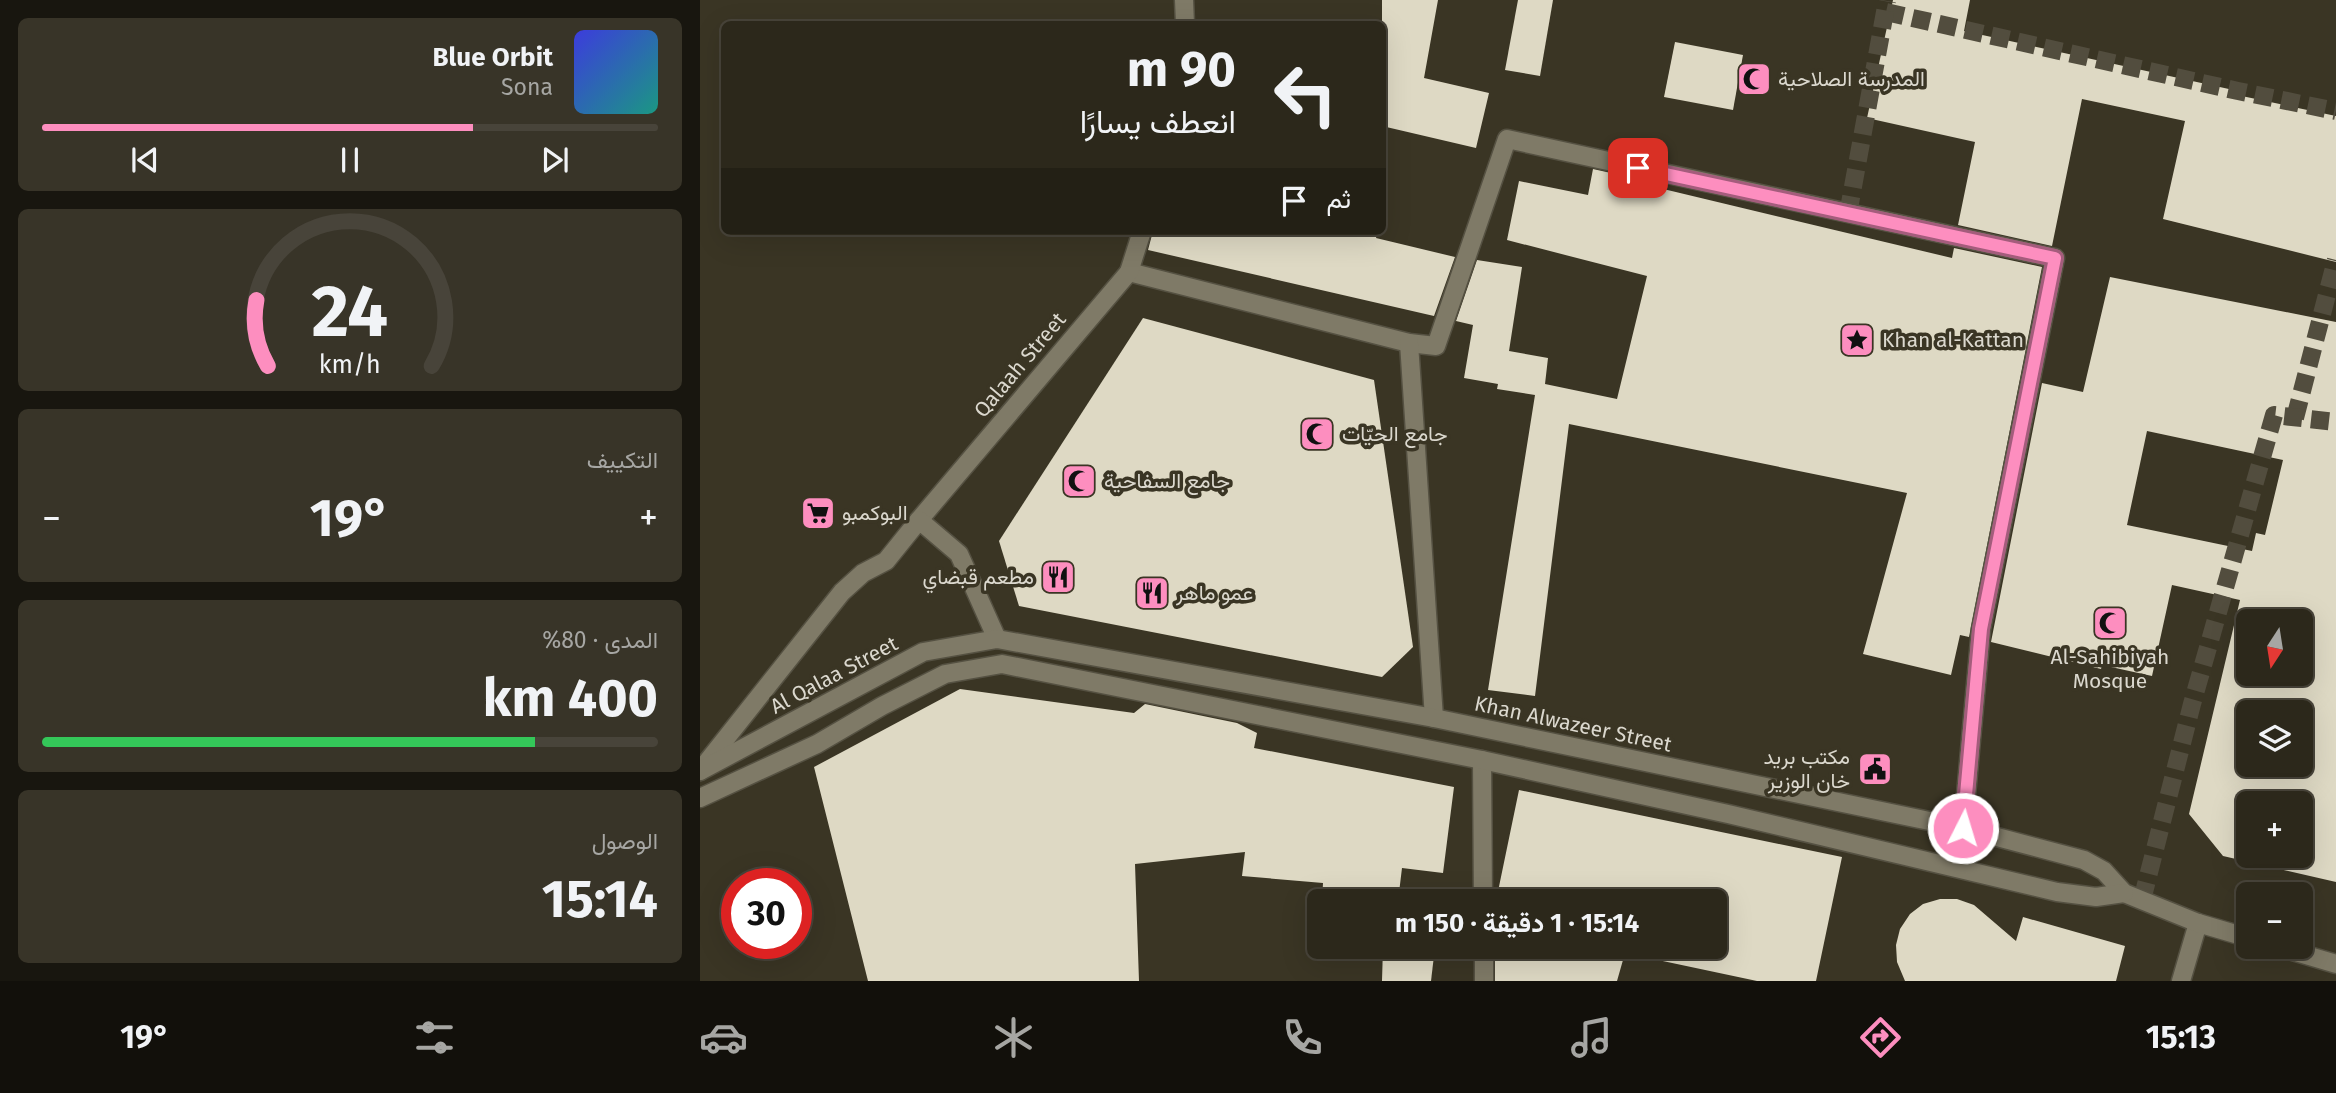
<!DOCTYPE html>
<html lang="ar">
<meta charset="utf-8">
<style>
:root{--surface:#2c281b;--page:#383428;--text:#f1f3f6;--muted:#a6a6a3;--line:#48443a;--accent:#fd8ebf}
body{margin:0;font-family:"Fira Sans",Vazirmatn,sans-serif;background:var(--page);color:var(--text);direction:rtl;height:100vh;display:flex;flex-direction:column;font-size:26px;white-space:nowrap}
*{box-sizing:border-box;margin:0}
p{font-size:23px;color:var(--muted)}
.icon{flex:none;width:38px;height:38px;fill:none;stroke:currentColor;stroke-width:2;stroke-linecap:round;stroke-linejoin:round}
.map{position:relative;flex:1;overflow:hidden;direction:ltr}
.panel{display:flex;flex-direction:column;gap:18px;padding:18px;background:#18160f;width:700px}
.panel>*{flex:none}
.guide{position:absolute;left:21px;top:21px;width:665px;height:214px;border-radius:10px;box-shadow:0 7px 28px #0002,0 0 0 2px var(--line);direction:rtl;background:#2c281b;color:var(--text);overflow:hidden}
.needle{width:46px;rotate:192deg}
.fabs{position:absolute;left:1536px;top:609px;display:grid;gap:14px}
.fabs a{display:grid;place-items:center;width:77px;height:77px;border-radius:10px;background:var(--surface);box-shadow:0 7px 28px #0002,0 0 0 2px var(--line);font-size:35px}
.speed{position:absolute;left:21px;top:868px;display:flex;gap:14px;font-size:35px;font-weight:700;text-align:center}
.speed>*{display:grid;place-content:center;width:91px;height:91px;border-radius:50%;background:var(--surface);box-shadow:0 7px 28px #0002,0 0 0 2px var(--line);line-height:1}
.speed .limit{border:10px solid #d22;background:#fff;color:#111}
.pin{position:absolute;display:grid;place-items:center;width:60px;height:60px;color:#fff;margin:-30px;border-radius:14px;box-shadow:0 4px 10px #0006}
.me{position:absolute;width:77px;margin:-38px;rotate:5deg;stroke-linejoin:round;filter:drop-shadow(0 0 5px #0008)}
.turn{display:flex;align-items:center;gap:24px;height:147px;padding:0 35px;font-size:32px}
.turn .icon{width:91px;height:91px;stroke-width:2.5}
.turn b{display:block;font-size:49px;line-height:60px}
.then{display:flex;align-items:center;height:66px;padding:0 35px;background:#0003;gap:14px;font-size:26px}
.big{font-size:52px;font-weight:700;line-height:1.1}
.panel .card{flex:1;display:flex;flex-direction:column;justify-content:center;gap:10px;min-width:0;padding:0 24px;border-radius:10px;background:var(--page)}
.panel .dial{align-items:center;gap:0}
.dial svg{height:182px;overflow:visible;fill:none;stroke:var(--line);stroke-width:7;stroke-linecap:round;text-anchor:middle}
.dial text{fill:var(--text);stroke:none}
.song{display:flex;align-items:center;gap:21px}
.cover{width:84px;height:84px;border-radius:10px;background:linear-gradient(135deg,hsl(240 70% 55%),hsl(170 70% 35%))}
.played{height:7px;border-radius:4px;background:linear-gradient(90deg,var(--accent) 70%,var(--line) 70%)}
.keys{display:flex;justify-content:space-around;direction:ltr}
.heat{display:flex;justify-content:space-between;align-items:center;font-size:38px;direction:ltr}
.charge{height:10px;border-radius:5px;background:linear-gradient(90deg,#34c759 80%,var(--line) 0)}
.trip{position:absolute;left:607px;top:889px;width:420px;height:70px;border-radius:10px;background:var(--surface);box-shadow:0 7px 28px #0002,0 0 0 2px var(--line);font-weight:700;line-height:70px;text-align:center;direction:rtl}
.dock{display:flex;height:112px;justify-content:space-around;align-items:center;background:#12100b;color:var(--muted)}
.dock .icon{width:49px;height:49px}
.dock .selected{color:var(--accent)}
.dock b{font-size:32px;color:var(--text)}
main{display:flex;flex:1;min-height:0}
.map>svg:first-child{display:block}
</style>
<main>
<div class="map">
<svg width="1636" height="981" viewBox="0 0 1636 981">
<rect width="100%" height="100%" fill="#3a3524"/>
<!-- building -->
<g fill="#ded9c4" fill-rule="evenodd">
<polygon points="682,0 738,0 724,78 789,93 776,148 682,126"/>
<polygon points="818,0 853,0 840,76 805,70"/>
<polygon points="1193,0 1270,0 1264,31 1538,91 1537,95 1636,116 1636,262 1463,219 1485,121 1382,99 1352,246 1258,225 1275,142 1167,118"/>
<polygon points="975,42 1043,55 1033,110 964,97"/>
<polygon points="893,169 956,183 955,187 1252,258 1254,248 1342,267 1269,637 1260,635 1251,675 1163,654 1207,493 869,424 835,696 788,690 835,395 797,389 798,384 764,378 773,325 756,321 777,260 822,267 809,351 848,358 845,384 917,399 947,276 807,240 819,181 888,195"/>
<polygon points="453,231 678,231 676,238 755,257 734,316 448,250"/>
<path d="M1410,277L1636,322V882L1523,856L1489,814L1540,600L1472,585L1452,676L1402,665L1401,669L1291,642L1342,383L1383,392ZM1447,431L1583,460L1565,535L1556,533L1552,551L1427,525ZM1549,621H1601V674H1549ZM1549,712H1601V765H1549ZM1549,803H1601V856H1549Z"/>
<polygon points="443,318 674,380 713,647 682,677 319,606 299,541"/>
<polygon points="260,689 434,713 445,704 537,723 557,733 554,748 754,787 743,873 702,868 698,901 622,901 623,883 542,876 545,852 435,864 439,981 168,981 114,767"/>
<polygon points="819,790 1142,857 1116,981 1057,981 925,953 917,981 795,981 795,947 1015,947 1015,901 796,901"/>
<polygon points="1240,899 1257,899 1274,905 1316,941 1323,917 1425,946 1416,981 1205,981 1197,962 1196,945 1200,929 1210,914 1223,904"/>
<polygon points="683,947 735,947 731,981 682,981"/>
</g>
<g fill="none" stroke-linecap="round" stroke-linejoin="round">
<!-- street-tunnel -->
<g stroke="#524d3e" stroke-width="18" stroke-dasharray="18 9" stroke-linecap="butt">
<polyline points="1186,12 1538,91 1636,111"/>
<polyline points="1148,214 1187,1"/>
<polyline points="1595,418 1636,260"/>
<polyline points="1442,900 1492,704 1574,415 1636,422"/>
</g>
<!-- street casing -->
<g stroke="#555142" stroke-width="21">
<g id="street">
<polyline points="484,0 485,24"/>
<polyline points="429,272 709,343 736,346 807,139 1355,258 1281,629 1263,828"/>
<polyline points="709,343 734,718"/>
<polyline points="219,520 429,272 442,231"/>
<polyline points="782,760 783,901"/>
<polyline points="0,771 142,592 163,573 186,561 219,520 259,554 297,639"/>
<polyline points="784,947 784,981"/>
<polyline points="1481,981 1498,923"/>
</g>
</g>
<!-- secondary casing -->
<g stroke="#555142" stroke-width="21">
<g id="secondary">
<polyline points="0,771 223,652 297,639 734,718 1263,828 1384,860 1404,871 1424,893 1498,923 1549,938"/>
<polyline points="0,798 117,744 182,706 245,674 302,664 782,760 1028,814 1357,892 1396,897 1424,893"/>
<polyline points="1579,947 1636,964"/>
</g>
</g>
<!-- street -->
<use href="#street" stroke="#7f7a67" stroke-width="18"/>
<!-- secondary -->
<use href="#secondary" stroke="#7f7a67" stroke-width="18"/>
</g>
<g fill="none" stroke-linecap="round" stroke-linejoin="round">
<!-- route casing -->
<g stroke="#a45c7c" stroke-width="18">
<polyline id="route" points="938,168 1355,258 1281,629 1263,828"/>
</g>
<!-- route -->
<use href="#route" stroke="#fd8ebf" stroke-width="12"/>
</g>
<!-- icons -->
<defs>
<g id="mosque-square" transform="scale(1.75)"><rect x="-9" y="-9" width="18" height="18" rx="4" fill="#fd8ebf" stroke="#3a3524"/><path d="M3.5-4.9A6 6 0 1 0 3.5 4.9A5 5 0 1 1 3.5-4.9Z" fill="#111"/></g>
<g id="sight-square" transform="scale(1.75)"><rect x="-9" y="-9" width="18" height="18" rx="4" fill="#fd8ebf" stroke="#3a3524"/><path d="M0-6L1.8-2.2L6-1.7L2.9 1.2L3.7 5.4L0 3.3L-3.7 5.4L-2.9 1.2L-6-1.7L-1.8-2.2Z" fill="#111"/></g>
<g id="supermarket-square" transform="scale(1.75)"><rect x="-9" y="-9" width="18" height="18" rx="4" fill="#fd8ebf" stroke="#3a3524"/><path d="M-6-5.5h2.5l.6 2H6L4.5 2H-2.5L-4.4-4H-6ZM-1.5 3.2a1.3 1.3 0 1 0 .1 0ZM3 3.2a1.3 1.3 0 1 0 .1 0Z" fill="#111"/></g>
<g id="restaurant-square" transform="scale(1.75)"><rect x="-9" y="-9" width="18" height="18" rx="4" fill="#fd8ebf" stroke="#3a3524"/><path d="M-5-6h1v4h1v-4h1v4h1v-4h1v5L-1.5 .5V6h-2V.5L-5-1ZM5-6V6H3V1.5H1.5Q1.5-4 5-6Z" fill="#111"/></g>
<g id="civic-square" transform="scale(1.75)"><rect x="-9" y="-9" width="18" height="18" rx="4" fill="#fd8ebf" stroke="#3a3524"/><path d="M-.6-6.5H3V-4.5H.6V-3L4-1V1h2V6H-6V1h2V-1L-.6-3ZM-1.2 2.5V6h2.4V2.5Z" fill="#111"/></g>
</defs>
<g fill-rule="evenodd">
<use href="#mosque-square" x="1054" y="79"/>
<use href="#sight-square" x="1157" y="340"/>
<use href="#mosque-square" x="617" y="434"/>
<use href="#mosque-square" x="379" y="481"/>
<use href="#supermarket-square" x="118" y="513"/>
<use href="#restaurant-square" x="358" y="577"/>
<use href="#restaurant-square" x="452" y="593"/>
<use href="#mosque-square" x="1410" y="623"/>
<use href="#civic-square" x="1175" y="769"/>
</g>
<g text-anchor="middle" dominant-baseline="central" stroke-width="7" stroke-linejoin="round" paint-order="stroke">
<!-- poi labels -->
<g font-size="21" fill="#dbd8ce" stroke="#3a3524" text-anchor="start">
<text x="1078" y="79">المدرسة الصلاحية</text>
<text x="1182" y="340">Khan al-Kattan</text>
<text x="642" y="434">جامع الحيّات</text>
<text x="404" y="481">جامع السفاحية</text>
<text x="142" y="513">البوكمبو</text>
<text x="334" y="577" text-anchor="end">مطعم قبضاي</text>
<text x="476" y="593">عمو ماهر</text>
<text x="1410" y="657" text-anchor="middle">Al-Sahibiyah<tspan x="1410" dy="24">Mosque</tspan></text>
<text x="1150" y="757" text-anchor="end">مكتب بريد<tspan x="1150" dy="24">خان الوزير</tspan></text>
</g>
<!-- street labels -->
<g font-size="21" fill="#dbd8ce" stroke="#3a3524">
<text transform="translate(320 365) rotate(-50)">Qalaah Street</text>
<text transform="translate(134 675) rotate(-28)">Al Qalaa Street</text>
<text transform="translate(873 724) rotate(12)">Khan Alwazeer Street</text>
</g>
</g>
</svg>
<div class="fabs">
<a><svg class="needle" viewBox="-14 -14 28 28"><path d="M0-13l5 13h-10z" fill="#e53935"/><path d="M0 13l5-13h-10z" fill="#a6a6a3"/></svg></a>
<a><svg class="icon" aria-label="layers" viewBox="0 0 24 24"><path d="M12 4l9 5-9 5-9-5zM3 14l9 5 9-5"/></svg></a>
<a>+</a>
<a>−</a>
</div>
<div class="speed"><div class="limit">30</div></div>
<div class="pin" style="left:938px;top:168px;background:#d93025"><svg class="icon" aria-label="arrive" viewBox="0 0 24 24"><path d="M6 21V4h12l-3 4 3 4H6"/></svg></div>
<svg class="me" style="left:1263px;top:828px" viewBox="-20 -20 40 40"><circle r="17" fill="#fd8ebf" stroke="#fff" stroke-width="3"/><path d="M0-11L8 9 0 5-8 9z" fill="#fff"/></svg>
<div class="trip">15:14 · 1 دقيقة · 150 m</div>
<div class="guide">
<div class="turn"><svg class="icon" aria-label="left" viewBox="0 0 24 24"><path d="M17 20v-9H6M10 6l-5 5 5 5"/></svg><div><b>90 m</b>انعطف يسارًا</div></div>
<div class="then">ثم<svg class="icon" aria-label="arrive" viewBox="0 0 24 24"><path d="M6 21V4h12l-3 4 3 4H6"/></svg></div>
</div>
</div>
<section class="panel">
<div class="card">
<div class="song"><i class="cover"></i><div><b>Blue Orbit</b><p>Sona</p></div></div>
<div class="played"></div>
<div class="keys"><svg class="icon" aria-label="previous" viewBox="0 0 24 24"><path d="M18 5L8 12l10 7zM5 5v14"/></svg><svg class="icon" aria-label="pause" viewBox="0 0 24 24"><path d="M8 5v14M16 5v14"/></svg><svg class="icon" aria-label="next" viewBox="0 0 24 24"><path d="M6 5l10 7-10 7zM19 5v14"/></svg></div>
</div>
<div class="card dial"><svg viewBox="0 0 100 80">
<path d="M14 69A42 42 0 1 1 86 69"/>
<path d="M14 69A42 42 0 0 1 9 40" stroke="#fd8ebf"/>
<text x="50" y="56" font-size="32" font-weight="700">24</text>
<text x="50" y="72" font-size="11">km/h</text>
</svg></div>
<div class="card"><p>التكييف</p>
<div class="heat"><a>−</a><b class="big">19°</b><a>+</a></div>
</div>
<div class="card"><p>المدى · 80%</p><b class="big">400 km</b><div class="charge"></div></div>
<div class="card"><p>الوصول</p><b class="big">15:14</b></div>
</section>
</main>
<nav class="dock">
<b>15:13</b>
<svg class="icon selected" aria-label="directions" viewBox="0 0 24 24"><path d="M12 3l9 9-9 9-9-9zM9 14v-3h6M13 9l2 2-2 2"/></svg>
<svg class="icon" aria-label="music" viewBox="0 0 24 24"><path d="M9 18V5l10-2v13"/><circle cx="6" cy="18" r="3"/><circle cx="16" cy="16" r="3"/></svg>
<svg class="icon" aria-label="phone" viewBox="0 0 24 24"><path d="M5 4h4l2 5-3 2q2 4 5 5l2-3 5 2v4C11 20 4 13 5 4z"/></svg>
<svg class="icon" aria-label="climate" viewBox="0 0 24 24"><path d="M12 3v18M4 7l16 10M4 17L20 7"/></svg>
<svg class="icon" aria-label="car" viewBox="0 0 24 24"><path d="M5 17H2v-5l4-1 3-4h7l3 4 3 1v5h-3M9 17h6M6 11h13"/><circle cx="7" cy="17" r="2"/><circle cx="17" cy="17" r="2"/></svg>
<svg class="icon" aria-label="filters" viewBox="0 0 24 24"><path d="M4 7h16M4 17h16"/><circle cx="9" cy="7" r="2"/><circle cx="15" cy="17" r="2"/></svg>
<b>19°</b>
</nav>
